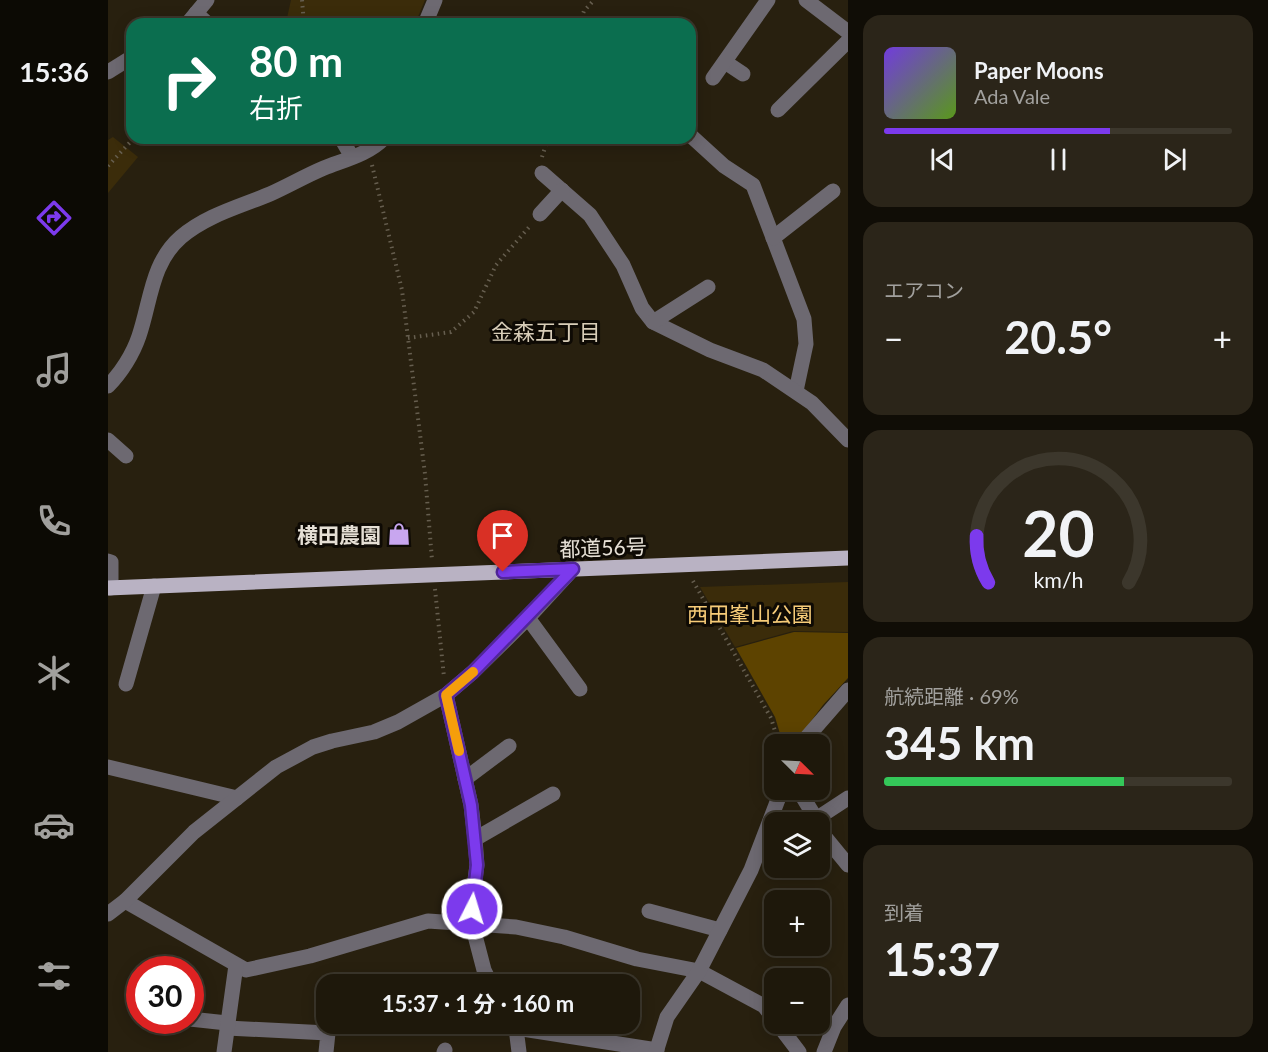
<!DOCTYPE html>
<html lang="ja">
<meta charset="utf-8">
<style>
:root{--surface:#1e180b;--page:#2b2519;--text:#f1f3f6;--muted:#a1a09d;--line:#3c372c;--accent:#7c3aed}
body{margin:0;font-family:Lato,"Noto Sans JP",sans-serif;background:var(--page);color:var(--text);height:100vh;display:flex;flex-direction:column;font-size:22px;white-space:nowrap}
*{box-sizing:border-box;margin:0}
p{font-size:20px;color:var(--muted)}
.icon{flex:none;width:33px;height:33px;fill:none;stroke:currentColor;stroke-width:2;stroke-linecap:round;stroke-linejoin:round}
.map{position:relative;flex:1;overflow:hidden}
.details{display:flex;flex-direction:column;gap:15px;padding:15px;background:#100d06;width:420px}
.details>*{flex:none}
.guide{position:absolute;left:18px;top:18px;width:570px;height:126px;border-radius:18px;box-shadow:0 3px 15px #0003,0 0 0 2px var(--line);background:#0b6e4f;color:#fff;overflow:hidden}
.needle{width:39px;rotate:114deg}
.buttons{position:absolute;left:656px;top:734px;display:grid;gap:12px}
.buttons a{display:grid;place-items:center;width:66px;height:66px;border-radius:12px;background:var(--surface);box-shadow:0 3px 15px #0003,0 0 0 2px var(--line);font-size:30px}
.speed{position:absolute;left:18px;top:956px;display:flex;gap:12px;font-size:30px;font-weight:700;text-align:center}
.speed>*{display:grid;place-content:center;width:78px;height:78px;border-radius:50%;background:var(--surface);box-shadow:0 3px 15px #0003,0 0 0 2px var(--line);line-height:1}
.speed .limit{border:9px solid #d22;background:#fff;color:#111}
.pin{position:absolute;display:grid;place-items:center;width:51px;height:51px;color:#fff;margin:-62px -26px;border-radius:50% 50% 50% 0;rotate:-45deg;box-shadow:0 0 6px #0007}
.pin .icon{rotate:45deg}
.me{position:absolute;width:66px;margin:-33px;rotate:5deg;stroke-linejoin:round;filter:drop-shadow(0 0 4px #0008)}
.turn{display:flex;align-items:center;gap:21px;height:126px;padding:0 24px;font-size:27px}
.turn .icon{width:78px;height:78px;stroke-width:2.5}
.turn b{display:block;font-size:42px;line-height:51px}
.big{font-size:45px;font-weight:700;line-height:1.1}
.details .card{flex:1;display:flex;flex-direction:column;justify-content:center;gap:9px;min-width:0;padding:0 21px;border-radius:18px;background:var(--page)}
.details .dial{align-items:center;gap:0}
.dial svg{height:156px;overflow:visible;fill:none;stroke:var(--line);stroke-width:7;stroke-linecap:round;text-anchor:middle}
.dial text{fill:var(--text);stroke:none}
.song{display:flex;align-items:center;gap:18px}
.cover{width:72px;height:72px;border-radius:9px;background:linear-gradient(135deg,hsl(260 70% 55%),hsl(90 70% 35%))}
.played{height:6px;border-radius:3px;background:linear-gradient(90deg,var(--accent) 65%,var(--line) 65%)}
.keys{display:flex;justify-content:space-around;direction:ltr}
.heat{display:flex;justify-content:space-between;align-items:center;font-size:33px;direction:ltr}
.charge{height:9px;border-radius:4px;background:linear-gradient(90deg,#34c759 69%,var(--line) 0)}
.trip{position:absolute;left:208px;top:974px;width:324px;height:60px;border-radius:18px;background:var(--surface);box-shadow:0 3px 15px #0003,0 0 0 2px var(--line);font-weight:700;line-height:60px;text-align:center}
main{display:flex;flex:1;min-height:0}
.menu{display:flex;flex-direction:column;width:108px;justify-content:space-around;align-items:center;background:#0c0a04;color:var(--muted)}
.menu .icon{width:42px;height:42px}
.menu .on{color:var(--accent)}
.menu b{font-size:27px;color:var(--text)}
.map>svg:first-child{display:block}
</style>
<main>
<nav class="menu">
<b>15:36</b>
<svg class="icon on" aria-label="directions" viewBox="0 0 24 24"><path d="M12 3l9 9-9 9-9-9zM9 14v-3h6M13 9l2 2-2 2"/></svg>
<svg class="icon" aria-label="music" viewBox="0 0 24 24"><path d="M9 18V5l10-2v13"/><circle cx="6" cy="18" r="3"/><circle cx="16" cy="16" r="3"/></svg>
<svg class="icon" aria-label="phone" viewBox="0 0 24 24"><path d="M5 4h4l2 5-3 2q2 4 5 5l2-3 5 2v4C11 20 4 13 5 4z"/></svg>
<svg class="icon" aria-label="climate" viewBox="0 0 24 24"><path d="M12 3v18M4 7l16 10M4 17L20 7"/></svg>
<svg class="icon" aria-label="car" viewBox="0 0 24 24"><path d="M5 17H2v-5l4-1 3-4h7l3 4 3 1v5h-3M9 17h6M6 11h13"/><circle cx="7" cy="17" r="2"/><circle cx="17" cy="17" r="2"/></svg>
<svg class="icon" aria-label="filters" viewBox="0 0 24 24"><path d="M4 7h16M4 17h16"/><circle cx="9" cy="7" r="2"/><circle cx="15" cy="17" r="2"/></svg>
</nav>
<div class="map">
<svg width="740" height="1052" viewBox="0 0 740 1052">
<rect width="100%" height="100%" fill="#28200f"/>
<!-- green -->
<g fill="#3b2c0a">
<polygon points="183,0 317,0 307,24 175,24 179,18"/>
<polygon points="5,137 30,157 0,193 0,140"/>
<polygon points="740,582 740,632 685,631 627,647 592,587"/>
</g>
<!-- forest -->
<polygon fill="#5d4300" points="686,632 740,633 740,678 715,705 686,744 675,744 667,717 628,648"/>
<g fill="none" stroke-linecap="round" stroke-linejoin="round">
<!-- path -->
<g stroke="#665e4f" stroke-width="4" stroke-dasharray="1.5 4.5" stroke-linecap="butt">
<polyline points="194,0 196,24"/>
<polyline points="471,24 476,11 486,0"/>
<polyline points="434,157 440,138"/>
<polyline points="264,165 294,290 317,474 324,560"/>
<polyline points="0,166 26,138"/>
<polyline points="300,338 343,332 366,312 388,265 422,226"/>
<polyline points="585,581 663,718 671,744"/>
<polyline points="327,589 336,677"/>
</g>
<!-- minor -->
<g stroke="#6d6971" stroke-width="15">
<polyline points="698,0 740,32"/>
<polyline points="88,13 100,24"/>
<polyline points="79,24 99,0"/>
<polyline points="317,24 327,0"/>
<polyline points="617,62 635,74"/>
<polyline points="0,72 24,57"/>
<polyline points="605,78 660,0"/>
<polyline points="670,110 740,41"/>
<polyline points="582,135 616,166 645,185 696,319 698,344 688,391"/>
<polyline points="233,138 244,157"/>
<polyline points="434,173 482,215 515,265 534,308 545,322 602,350 655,370 704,403 740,440"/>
<polyline points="432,214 454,190"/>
<polyline points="665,238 725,191"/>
<polyline points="545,322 600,287"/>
<path d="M0,386C13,373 25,354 31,336C43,301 43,263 73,237C99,215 131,207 162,194C180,186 197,176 216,168C236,160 261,154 276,138"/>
<polyline points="0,440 18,456"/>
<polyline points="0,561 3,562 3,588"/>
<polyline points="420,618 472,689"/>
<polyline points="18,684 46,586"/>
<polyline points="338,695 363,805 367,839 369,865 365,894 364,924 376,970 383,984"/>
<polyline points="693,744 740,690"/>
<polyline points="0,767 129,798"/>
<polyline points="357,779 401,746"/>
<polyline points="690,789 710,822"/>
<polyline points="708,819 740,798"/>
<polyline points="711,825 717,837 740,865"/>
<polyline points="367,839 445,794"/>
<polyline points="17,901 138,970 202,956 320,921 408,927 456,937 529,959 591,971 656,1006 666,1019"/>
<polyline points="541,911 612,930"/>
<polyline points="0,914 17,901 86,832 168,767 205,747 224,741 266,732 290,722 338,695 365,672 420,618 465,569"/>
<polyline points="296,984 297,981"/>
<polyline points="82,1019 119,1023"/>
<polyline points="405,1023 408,1028 411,1052"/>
<polyline points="669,1023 691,1052"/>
<polyline points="119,1028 220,1033 218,1052"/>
<polyline points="408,1028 549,1050"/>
<polyline points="116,1052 128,965"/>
<polyline points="336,1052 337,1050"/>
<polyline points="548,1052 559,1017 591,971 643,870 674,789"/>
<polyline points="716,1052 726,1027 740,1005"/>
</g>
<!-- major -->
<polyline stroke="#b9b2c3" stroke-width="15" points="0,588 740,558"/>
</g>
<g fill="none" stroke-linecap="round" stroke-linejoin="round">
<!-- route casing -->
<g stroke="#51269a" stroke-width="15">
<polyline id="route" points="364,909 369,865 363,805 338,695 365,672 465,569 395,572"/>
</g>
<!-- route -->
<use href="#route" stroke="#7c3aed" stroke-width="10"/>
<!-- slow -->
<polyline stroke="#f59e0b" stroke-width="10" points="351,751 338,695 365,672"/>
</g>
<!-- icons -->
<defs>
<g id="shop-bare" transform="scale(1.8)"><path d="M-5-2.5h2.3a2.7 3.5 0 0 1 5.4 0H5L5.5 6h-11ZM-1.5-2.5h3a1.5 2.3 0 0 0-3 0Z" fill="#c8a6ef" stroke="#0e0a04" stroke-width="2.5" paint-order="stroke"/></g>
</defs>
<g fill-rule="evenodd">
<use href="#shop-bare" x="291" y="534"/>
</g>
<g text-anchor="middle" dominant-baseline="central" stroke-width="6" stroke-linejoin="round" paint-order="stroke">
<!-- poi labels -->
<g font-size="21" font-weight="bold" fill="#e5dfd5" stroke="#0e0a04" text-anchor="end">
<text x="273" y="534">横田農園</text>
</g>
<!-- street labels -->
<g font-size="21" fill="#e5dfd5" stroke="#0e0a04">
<text transform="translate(495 547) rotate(-2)">都道56号</text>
</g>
<!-- park labels -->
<g font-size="21" fill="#f7cc78" stroke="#0e0a04">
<text x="642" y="613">西田峯山公園</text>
</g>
<!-- neighbourhood labels -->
<g font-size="22" fill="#d8cdb8" stroke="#0e0a04">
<text x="438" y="331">金森五丁目</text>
</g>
</g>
</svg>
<div class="buttons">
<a><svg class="needle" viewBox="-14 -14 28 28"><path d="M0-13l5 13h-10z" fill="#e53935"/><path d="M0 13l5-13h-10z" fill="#a1a09d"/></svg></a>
<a><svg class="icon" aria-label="layers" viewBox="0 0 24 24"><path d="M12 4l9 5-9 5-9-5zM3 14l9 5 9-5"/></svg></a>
<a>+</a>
<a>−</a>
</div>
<div class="speed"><div class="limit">30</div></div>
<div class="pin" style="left:395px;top:572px;background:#d93025"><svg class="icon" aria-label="arrive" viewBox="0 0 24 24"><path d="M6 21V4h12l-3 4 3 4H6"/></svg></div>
<svg class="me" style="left:364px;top:909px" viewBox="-20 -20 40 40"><circle r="17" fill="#7c3aed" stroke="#fff" stroke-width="3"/><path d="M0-11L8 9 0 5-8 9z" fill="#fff"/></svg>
<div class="trip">15:37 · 1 分 · 160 m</div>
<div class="guide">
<div class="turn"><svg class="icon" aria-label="right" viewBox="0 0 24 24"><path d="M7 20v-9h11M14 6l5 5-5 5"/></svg><div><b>80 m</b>右折</div></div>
</div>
</div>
<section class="details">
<div class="card">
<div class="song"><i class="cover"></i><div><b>Paper Moons</b><p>Ada Vale</p></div></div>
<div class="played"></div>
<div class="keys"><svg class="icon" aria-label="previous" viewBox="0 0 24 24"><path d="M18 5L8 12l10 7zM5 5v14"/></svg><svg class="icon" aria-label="pause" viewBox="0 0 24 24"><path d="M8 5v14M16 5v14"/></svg><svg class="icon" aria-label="next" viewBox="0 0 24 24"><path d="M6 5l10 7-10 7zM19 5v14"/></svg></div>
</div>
<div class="card"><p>エアコン</p>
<div class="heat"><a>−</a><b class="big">20.5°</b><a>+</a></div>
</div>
<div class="card dial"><svg viewBox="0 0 100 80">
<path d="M14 69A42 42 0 1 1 86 69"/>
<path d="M14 69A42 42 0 0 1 8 45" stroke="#7c3aed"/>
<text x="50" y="56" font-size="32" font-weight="700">20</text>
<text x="50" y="72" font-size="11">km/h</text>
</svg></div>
<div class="card"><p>航続距離 · 69%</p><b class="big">345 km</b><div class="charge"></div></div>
<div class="card"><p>到着</p><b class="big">15:37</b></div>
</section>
</main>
